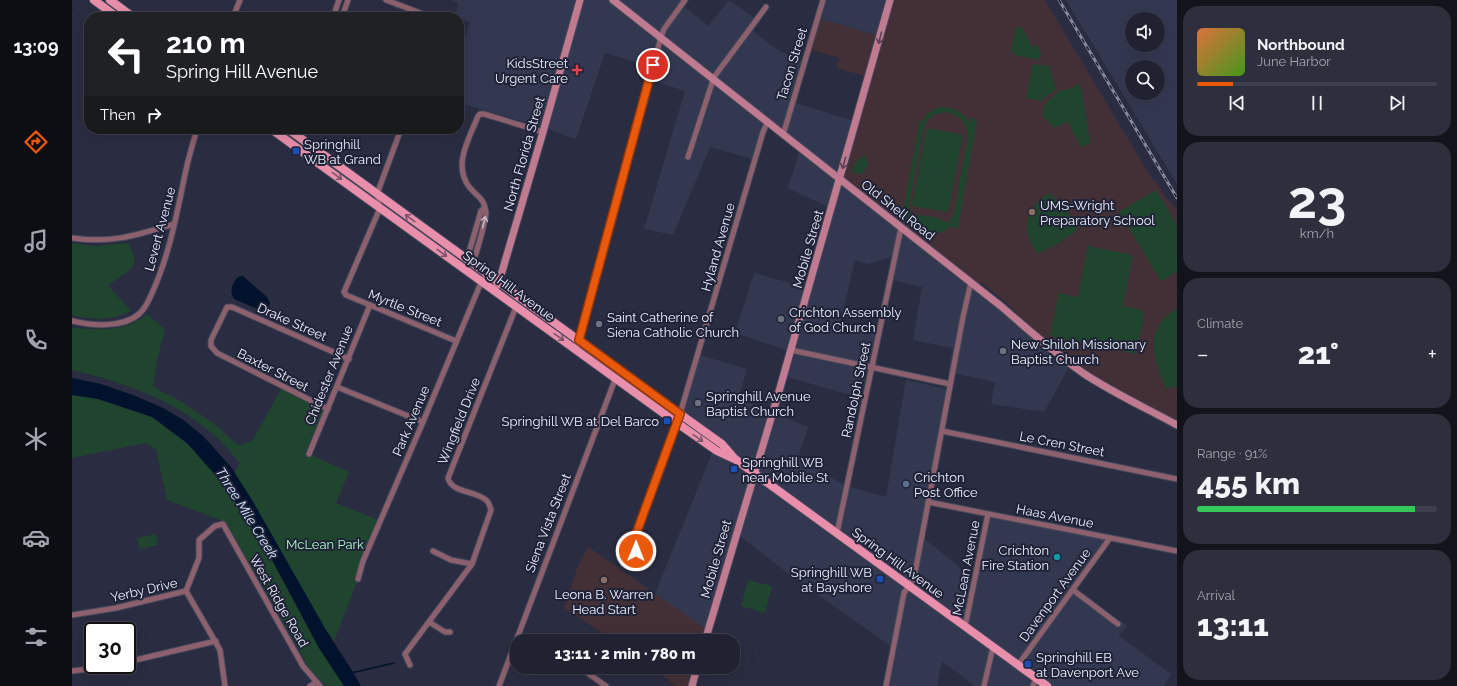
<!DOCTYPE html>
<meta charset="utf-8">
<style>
:root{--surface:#202231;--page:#2d2f3d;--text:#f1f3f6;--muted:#a2a4ab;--line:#3d3f4d;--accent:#ea580c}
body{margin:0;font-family:Raleway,sans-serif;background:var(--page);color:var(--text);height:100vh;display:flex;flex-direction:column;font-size:15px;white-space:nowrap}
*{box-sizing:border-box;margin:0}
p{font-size:13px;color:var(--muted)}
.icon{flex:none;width:22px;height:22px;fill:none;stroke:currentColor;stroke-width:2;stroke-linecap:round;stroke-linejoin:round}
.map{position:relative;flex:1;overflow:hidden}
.details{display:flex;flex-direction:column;gap:6px;padding:6px;background:#12131b;width:280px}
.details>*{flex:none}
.banner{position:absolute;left:12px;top:12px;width:380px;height:122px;border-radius:16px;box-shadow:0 4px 16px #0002,0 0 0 1px var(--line);background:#202124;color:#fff;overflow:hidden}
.tools{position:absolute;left:1053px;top:12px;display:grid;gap:8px}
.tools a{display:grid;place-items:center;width:40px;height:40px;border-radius:50%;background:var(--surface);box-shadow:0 4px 16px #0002,0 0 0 1px var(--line);font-size:20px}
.speed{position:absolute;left:12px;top:622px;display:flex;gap:8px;font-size:20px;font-weight:700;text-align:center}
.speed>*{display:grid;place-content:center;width:52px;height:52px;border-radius:50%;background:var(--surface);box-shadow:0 4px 16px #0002,0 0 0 1px var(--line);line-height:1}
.speed .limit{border:2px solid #111;border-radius:6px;background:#fff;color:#111}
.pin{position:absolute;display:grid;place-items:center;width:34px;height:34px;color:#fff;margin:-17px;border:2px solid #fff;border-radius:50%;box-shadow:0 1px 4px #0007}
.me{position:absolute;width:44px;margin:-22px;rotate:1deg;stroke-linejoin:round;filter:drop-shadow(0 0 3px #0008)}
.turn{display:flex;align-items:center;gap:14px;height:84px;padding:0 16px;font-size:18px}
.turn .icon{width:52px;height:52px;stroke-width:2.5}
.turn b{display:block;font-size:28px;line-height:34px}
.then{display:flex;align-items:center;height:38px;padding:0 16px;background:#0003;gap:8px;font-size:15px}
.big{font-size:30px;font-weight:800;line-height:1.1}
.details .tile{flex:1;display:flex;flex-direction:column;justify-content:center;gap:6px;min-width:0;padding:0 14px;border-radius:16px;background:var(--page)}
.details .dial{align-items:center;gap:0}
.dial b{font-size:52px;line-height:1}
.song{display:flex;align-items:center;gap:12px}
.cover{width:48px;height:48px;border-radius:6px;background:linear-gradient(135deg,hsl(20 70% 55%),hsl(100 70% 35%))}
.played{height:4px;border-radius:2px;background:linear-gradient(90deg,var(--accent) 15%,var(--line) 15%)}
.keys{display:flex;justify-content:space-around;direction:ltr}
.heat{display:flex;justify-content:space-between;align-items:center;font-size:22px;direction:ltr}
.charge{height:6px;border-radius:3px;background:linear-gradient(90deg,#34c759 91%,var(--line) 0)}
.trip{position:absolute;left:438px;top:634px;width:230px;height:40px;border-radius:16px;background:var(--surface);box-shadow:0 4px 16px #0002,0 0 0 1px var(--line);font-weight:800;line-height:40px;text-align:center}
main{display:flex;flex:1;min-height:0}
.tab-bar{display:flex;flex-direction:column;width:72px;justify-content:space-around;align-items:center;background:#0d0e14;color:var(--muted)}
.tab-bar .icon{width:28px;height:28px}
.tab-bar .selected{color:var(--accent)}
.tab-bar b{font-size:18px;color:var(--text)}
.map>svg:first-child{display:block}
</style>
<main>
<nav class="tab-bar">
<b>13:09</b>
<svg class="icon selected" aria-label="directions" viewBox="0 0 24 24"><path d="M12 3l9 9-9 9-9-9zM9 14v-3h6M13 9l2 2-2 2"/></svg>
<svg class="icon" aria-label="music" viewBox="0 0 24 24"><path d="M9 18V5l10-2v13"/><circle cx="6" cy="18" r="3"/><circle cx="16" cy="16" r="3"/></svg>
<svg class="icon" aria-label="phone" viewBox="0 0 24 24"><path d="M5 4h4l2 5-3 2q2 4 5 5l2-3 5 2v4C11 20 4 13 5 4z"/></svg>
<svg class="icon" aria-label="climate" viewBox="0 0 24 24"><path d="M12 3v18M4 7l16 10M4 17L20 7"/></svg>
<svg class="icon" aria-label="car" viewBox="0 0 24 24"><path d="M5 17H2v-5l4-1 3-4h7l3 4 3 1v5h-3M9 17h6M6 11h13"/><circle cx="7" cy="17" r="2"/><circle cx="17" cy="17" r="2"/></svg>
<svg class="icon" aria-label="filters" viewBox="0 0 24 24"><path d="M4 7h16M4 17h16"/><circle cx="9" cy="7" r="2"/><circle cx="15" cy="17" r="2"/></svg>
</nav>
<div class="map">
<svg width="1105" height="686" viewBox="0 0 1105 686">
<rect width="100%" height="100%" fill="#2a2d41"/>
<!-- built -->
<g fill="#333851" fill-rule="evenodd">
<polygon points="380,0 617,0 612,6 636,26 657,0 688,22 681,31 707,51 729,61 717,101 782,121 765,173 818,215 997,367 972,412 919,404 923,382 876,372 881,348 841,340 850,287 815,279 819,257 795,264 783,260 768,323 804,331 789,398 715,377 723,353 663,333 682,273 733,287 756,207 716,188 729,146 692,116 680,159 638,147 601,235 572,229 613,91 581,81 584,68 533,53 504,139 468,126 387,103 387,59 398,22 387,18 387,17 383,17 386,3"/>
<polygon points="753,0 816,0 805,35 748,19"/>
<path d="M994,0H1105V184ZM1060,19H1086V45H1060ZM1060,67H1086V93H1060Z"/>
<polygon points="628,355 675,369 666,399 736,427 726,458 772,485 814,497 834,380 875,389 848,535 904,581 917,517 1035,539 1000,586 1055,626 1047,636 1099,674 1091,686 903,686 870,661 865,686 817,686 825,647 817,645 718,575 663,532 633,628 583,594 640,453 649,440 610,413"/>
</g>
<!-- education -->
<g fill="#433037">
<polygon points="816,0 973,0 1082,182 1085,183 1094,198 1097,200 1105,210 1105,421 1036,384 1000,361 956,326 936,304 912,284 905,282 885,268 772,179 771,175 800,78 765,68 768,58 740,50 748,19 805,35"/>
<polygon points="516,547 633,628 630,641 543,641 492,608 506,566"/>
<polygon points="579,667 622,667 616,686 604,686"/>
</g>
<!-- green -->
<g fill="#1f452f" fill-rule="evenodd">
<polygon points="944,27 949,27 951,29 960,47 965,45 969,54 968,60 943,55 939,50"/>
<polygon points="961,64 977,66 984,89 969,101 954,98"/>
<polygon points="1008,84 1011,97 1018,143 1009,147 996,122 982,128 971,116 973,103 986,92 1003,87 1003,85"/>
<path d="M868,107C881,107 892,112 898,123L899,118L905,119L886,229L879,226C861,243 834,231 832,207L847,124L856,113ZM873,112C886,114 895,122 896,135L882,214L876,223C865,216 852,214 840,216L837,205L852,127C856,118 863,113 873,112Z"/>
<polygon points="855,128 891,135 876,212 840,206"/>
<path d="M794,155L796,165L790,174L780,173C781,164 786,158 794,155Z"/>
<polygon points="1084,190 1105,225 1105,272 1089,281 1047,212"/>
<path d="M977,193L994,209L1005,227L1004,231L987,243L966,254C948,231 952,209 977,193Z"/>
<path d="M0,243L22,246L57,243L63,262L57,271L36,285L59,311C39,321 22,320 0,315Z"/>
<polygon points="1016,246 1061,255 1051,306 1073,311 1064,354 978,336 987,293 1006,297"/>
<path d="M1105,308V386L1094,389C1082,358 1070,330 1105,308Z"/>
<path d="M75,314L93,329L85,361L81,385L88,391L107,400L143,424L164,444L170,445L181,440L210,387L256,409L237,454L277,472L264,503L309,521L262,641L254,630L180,500L162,473L168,463C159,453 151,442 141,434C101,399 51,382 0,370V328C26,329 55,333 75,314Z"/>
<polygon points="0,395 26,399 80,417 115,443 154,487 199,558 247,648 272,686 254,686 248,678 242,676 154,522 95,500 84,449 74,443 0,458"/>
<polygon points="84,534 86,545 68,549 65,538"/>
<polygon points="676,580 700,586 693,613 669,606"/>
</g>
<!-- water -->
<g fill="#00122c">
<path d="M171,276L195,297L198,303L196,309L190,311L162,299C157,292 160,283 166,277Z"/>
<polygon points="0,378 29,384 61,395 91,408 113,421 132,437 159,467 180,500 254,630 279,669 289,686 272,686 247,648 199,558 154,487 115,443 80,417 26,399 0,395"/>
</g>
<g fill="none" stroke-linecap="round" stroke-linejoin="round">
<!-- stream -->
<polyline stroke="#00122c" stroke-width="1.5" points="279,673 322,663"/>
<!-- street casing -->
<g stroke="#45485b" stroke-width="7">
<g id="street">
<polyline points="314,0 359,17"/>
<polyline points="161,17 168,0"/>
<polyline points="261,17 267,0"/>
<polyline points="270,17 276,0"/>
<polyline points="329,129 305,194 308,208 272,292 274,295 384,341"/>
<polyline points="711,135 751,0"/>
<polyline points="616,157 642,77 694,7"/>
<path d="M0,238C39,244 65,235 102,224"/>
<polyline points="395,259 409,211 412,208"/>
<path d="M401,263C404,254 414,220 414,213C412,198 407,198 398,188C380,166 397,139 406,116L408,114H412L471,132"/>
<path d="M0,321C20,326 51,328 67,314C74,308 77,300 80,293C98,254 105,212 114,170C117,156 121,143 125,129"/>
<polyline points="504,350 589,37 592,29 613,0"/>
<polyline points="719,350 878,384"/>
<polyline points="265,387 351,422"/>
<polyline points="256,409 145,353 139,346 139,340 155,307 160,307 277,359"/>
<polyline points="870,431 1105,479"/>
<polyline points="237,454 298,305"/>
<polyline points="856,502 1105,551"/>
<polyline points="765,533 829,228"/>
<circle cx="557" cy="550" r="6"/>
<polyline points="560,545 608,414 691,132 695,123"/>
<polyline points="361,551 379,560 400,564"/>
<polyline points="286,579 291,561 351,422 408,285 415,273"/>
<polyline points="1001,590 1046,624"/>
<polyline points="114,591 148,650 153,686"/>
<polyline points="0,615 44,608 114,591 127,558 127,540 143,526 151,524 231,666 248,686"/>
<polyline points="357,622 373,632 378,632"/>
<polyline points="893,627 916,514"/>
<polyline points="55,662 144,641"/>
<path d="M338,665L333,654L400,564L419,510C418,507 417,503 415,501C405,490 380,494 376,478L444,307"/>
<polyline points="946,665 1038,538"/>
<polyline points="507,667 534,686"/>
<polyline points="0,671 25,668 40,665"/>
<polyline points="238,686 245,682"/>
<polyline points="427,686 544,377"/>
<polyline points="814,686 832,593 842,578 891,317 899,282"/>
<polyline points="912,686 921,647"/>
<polyline points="961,686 964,678"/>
</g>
</g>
<!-- secondary casing -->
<g stroke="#45485b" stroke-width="9">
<g id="secondary">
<path d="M541,0L930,307C956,330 983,353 1011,373C1041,393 1074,408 1105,425"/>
<polyline points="422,290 427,282 471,132 508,0"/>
<polyline points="633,641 708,388 818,0"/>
<polyline points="620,686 625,667"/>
</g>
</g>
<!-- primary casing -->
<g stroke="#45485b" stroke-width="10">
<g id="primary">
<polyline points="22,0 45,17"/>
<polyline points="38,0 61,17"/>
<polyline points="199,129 605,423 645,451 660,458"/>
<polyline points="216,129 608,414 650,444 663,459 682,473 975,686"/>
</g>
</g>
<!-- street -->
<use href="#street" stroke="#8d606d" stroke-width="5"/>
<!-- secondary -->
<use href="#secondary" stroke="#c17b90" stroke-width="7"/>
<!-- primary -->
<use href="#primary" stroke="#e98fab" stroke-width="8"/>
<!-- rail casing -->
<g stroke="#878a9b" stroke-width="3">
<polyline id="rail" points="987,0 1105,198"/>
</g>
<!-- rail -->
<use href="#rail" stroke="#202337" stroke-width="1.5" stroke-dasharray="4.5" stroke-linecap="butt"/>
</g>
<!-- one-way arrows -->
<defs><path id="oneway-shaft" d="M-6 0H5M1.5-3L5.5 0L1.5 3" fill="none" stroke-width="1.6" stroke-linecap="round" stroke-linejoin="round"/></defs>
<g stroke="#584256">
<use href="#oneway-shaft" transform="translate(808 38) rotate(104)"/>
<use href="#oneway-shaft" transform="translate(772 163) rotate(106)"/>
</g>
<g stroke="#7a546b">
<use href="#oneway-shaft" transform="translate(265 176) rotate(36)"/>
<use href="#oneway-shaft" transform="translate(338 218) rotate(-144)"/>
<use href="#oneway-shaft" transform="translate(370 253) rotate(36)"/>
<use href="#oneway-shaft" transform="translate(487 337) rotate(35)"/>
<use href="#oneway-shaft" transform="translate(626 438) rotate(35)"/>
</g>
<use stroke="#c5b5c3" href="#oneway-shaft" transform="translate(412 222) rotate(-76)"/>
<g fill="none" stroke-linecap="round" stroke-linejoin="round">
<!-- route casing -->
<g stroke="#983908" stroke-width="10">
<polyline id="route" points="564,551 563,547 560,545 608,414 507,340 581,65"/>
</g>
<!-- route -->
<use href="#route" stroke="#ea580c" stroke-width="7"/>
</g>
<!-- markers -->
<path fill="#e0444e" stroke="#202337" stroke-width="1.5" d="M503 64h4v4h4v4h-4v4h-4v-4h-4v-4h4z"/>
<g fill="#1a4fb4" stroke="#202337" stroke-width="1.5">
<rect x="220" y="147" width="8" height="8" rx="2"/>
<rect x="591" y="417" width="8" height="8" rx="2"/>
<rect x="658" y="465" width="8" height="8" rx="2"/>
<rect x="804" y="575" width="8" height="8" rx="2"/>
<rect x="952" y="660" width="8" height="8" rx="2"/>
</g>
<g fill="#8d6e63" stroke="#202337" stroke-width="1.5">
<circle cx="960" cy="212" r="4"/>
<circle cx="532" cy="580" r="4"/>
</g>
<g fill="#6b7280" stroke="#202337" stroke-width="1.5">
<circle cx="709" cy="319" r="4"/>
<circle cx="527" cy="324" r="4"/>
<circle cx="931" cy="351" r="4"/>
<circle cx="626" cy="403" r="4"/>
</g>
<circle fill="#5c6f8a" stroke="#202337" stroke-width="1.5" cx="834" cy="484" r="4"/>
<circle fill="#0f9aa8" stroke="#202337" stroke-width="1.5" cx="985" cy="557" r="4"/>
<g text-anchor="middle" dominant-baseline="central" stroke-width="4" stroke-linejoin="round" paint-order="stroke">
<!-- poi labels -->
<g font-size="13" fill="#ebeefc" stroke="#202337" text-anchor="start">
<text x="496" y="63" text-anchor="end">KidsStreet<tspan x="496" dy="15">Urgent Care</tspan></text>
<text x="232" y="144">Springhill<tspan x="232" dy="15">WB at Grand</tspan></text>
<text x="968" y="205">UMS-Wright<tspan x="968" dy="15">Preparatory School</tspan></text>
<text x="717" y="312">Crichton Assembly<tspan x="717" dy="15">of God Church</tspan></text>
<text x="535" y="317">Saint Catherine of<tspan x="535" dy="15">Siena Catholic Church</tspan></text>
<text x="939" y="344">New Shiloh Missionary<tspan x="939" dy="15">Baptist Church</tspan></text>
<text x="634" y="396">Springhill Avenue<tspan x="634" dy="15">Baptist Church</tspan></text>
<text x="587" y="421" text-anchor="end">Springhill WB at Del Barco</text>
<text x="670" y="462">Springhill WB<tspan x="670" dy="15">near Mobile St</tspan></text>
<text x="842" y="477">Crichton<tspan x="842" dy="15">Post Office</tspan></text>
<text x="977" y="550" text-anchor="end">Crichton<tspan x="977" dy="15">Fire Station</tspan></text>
<text x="800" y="572" text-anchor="end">Springhill WB<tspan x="800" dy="15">at Bayshore</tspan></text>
<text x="532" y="594" text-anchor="middle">Leona B. Warren<tspan x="532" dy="15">Head Start</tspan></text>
<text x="964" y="657">Springhill EB<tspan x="964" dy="15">at Davenport Ave</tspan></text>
</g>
<!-- street labels -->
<g font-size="13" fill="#ebeefc" stroke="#202337">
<text transform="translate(720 64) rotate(-73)">Tacon Street</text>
<text transform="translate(452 154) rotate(-74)">North Florida Street</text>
<text transform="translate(826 210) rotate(38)">Old Shell Road</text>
<text transform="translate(88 229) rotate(-75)">Levert Avenue</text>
<text transform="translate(646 247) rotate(-74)">Hyland Avenue</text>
<text transform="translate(736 249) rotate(-74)">Mobile Street</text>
<text transform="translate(437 286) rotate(36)">Spring Hill Avenue</text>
<text transform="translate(333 308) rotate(22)">Myrtle Street</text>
<text transform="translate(220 322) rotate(24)">Drake Street</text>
<text transform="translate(201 370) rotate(27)">Baxter Street</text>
<text transform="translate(257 375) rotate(-68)">Chidester Avenue</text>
<text transform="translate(784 390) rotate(-78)">Randolph Street</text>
<text transform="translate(339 421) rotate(-67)">Park Avenue</text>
<text transform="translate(387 421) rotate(-68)">Wingfield Drive</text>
<text transform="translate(990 444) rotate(11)">Le Cren Street</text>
<text transform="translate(983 516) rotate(11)">Haas Avenue</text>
<text transform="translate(476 523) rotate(-69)">Siena Vista Street</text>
<text transform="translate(644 559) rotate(-74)">Mobile Street</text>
<text transform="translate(826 563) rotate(36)">Spring Hill Avenue</text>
<text transform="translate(894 568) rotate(-79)">McLean Avenue</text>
<text transform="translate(72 590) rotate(-13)">Yerby Drive</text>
<text transform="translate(983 595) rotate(-54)">Davenport Avenue</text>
<text transform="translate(207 601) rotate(60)">West Ridge Road</text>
</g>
<!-- park labels -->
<g font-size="13" fill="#a7f6c4" stroke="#202337">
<text x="253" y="544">McLean Park</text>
</g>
<!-- water labels -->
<g font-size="14" font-style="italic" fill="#cfe5fe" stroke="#202337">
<text transform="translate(175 513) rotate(58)">Three Mile Creek</text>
</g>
</g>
</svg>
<div class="tools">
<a><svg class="icon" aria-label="sound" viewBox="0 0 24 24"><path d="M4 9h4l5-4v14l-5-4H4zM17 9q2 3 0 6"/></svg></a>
<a><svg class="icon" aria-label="search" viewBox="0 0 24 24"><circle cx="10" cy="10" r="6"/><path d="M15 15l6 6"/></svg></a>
</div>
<div class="speed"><div class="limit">30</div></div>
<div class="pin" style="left:581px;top:65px;background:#d93025"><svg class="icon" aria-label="arrive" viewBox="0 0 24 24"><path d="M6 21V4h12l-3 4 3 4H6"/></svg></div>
<svg class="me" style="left:564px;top:551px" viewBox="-20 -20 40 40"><circle r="17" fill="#ea580c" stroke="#fff" stroke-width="3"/><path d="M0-11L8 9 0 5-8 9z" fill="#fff"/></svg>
<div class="trip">13:11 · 2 min · 780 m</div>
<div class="banner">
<div class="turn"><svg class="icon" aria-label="left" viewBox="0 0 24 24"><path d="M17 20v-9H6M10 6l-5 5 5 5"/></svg><div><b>210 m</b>Spring Hill Avenue</div></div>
<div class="then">Then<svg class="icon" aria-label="right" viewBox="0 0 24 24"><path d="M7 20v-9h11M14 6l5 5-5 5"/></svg></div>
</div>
</div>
<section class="details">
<div class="tile">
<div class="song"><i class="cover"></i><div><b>Northbound</b><p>June Harbor</p></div></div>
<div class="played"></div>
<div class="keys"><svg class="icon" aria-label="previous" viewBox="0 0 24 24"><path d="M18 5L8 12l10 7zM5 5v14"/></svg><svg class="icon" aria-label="pause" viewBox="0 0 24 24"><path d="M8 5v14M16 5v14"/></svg><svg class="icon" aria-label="next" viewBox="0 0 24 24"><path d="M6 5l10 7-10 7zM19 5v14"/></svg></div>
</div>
<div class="tile dial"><b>23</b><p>km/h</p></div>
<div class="tile"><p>Climate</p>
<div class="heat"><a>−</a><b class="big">21°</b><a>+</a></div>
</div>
<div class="tile"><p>Range · 91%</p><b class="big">455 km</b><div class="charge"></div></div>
<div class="tile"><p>Arrival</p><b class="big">13:11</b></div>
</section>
</main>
